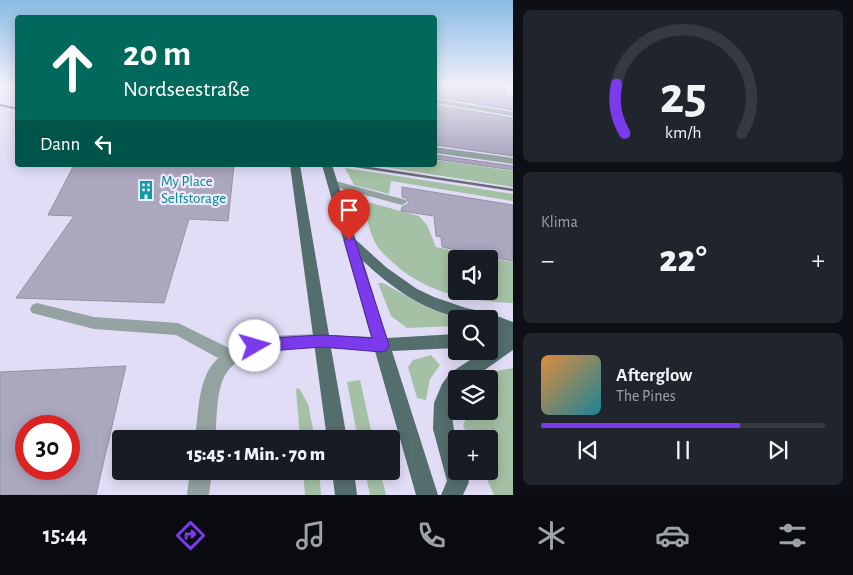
<!DOCTYPE html>
<html lang="de">
<meta charset="utf-8">
<style>
:root{--surface:#171b24;--page:#20242c;--text:#f1f3f6;--muted:#9ea1a6;--line:#363941;--accent:#7c3aed}
body{margin:0;font-family:"Alegreya Sans",sans-serif;background:var(--page);color:var(--text);height:100vh;display:flex;flex-direction:column;font-size:19px;white-space:nowrap}
*{box-sizing:border-box;margin:0}
p{font-size:16px;color:var(--muted)}
.icon{flex:none;width:28px;height:28px;fill:none;stroke:currentColor;stroke-width:2;stroke-linecap:round;stroke-linejoin:round}
.map{position:relative;flex:1;overflow:hidden}
.sheet{display:flex;flex-direction:column;gap:10px;padding:10px;background:#0d0f14;width:340px}
.sheet>*{flex:none}
.top-card{position:absolute;left:15px;top:15px;width:422px;height:152px;border-radius:5px;box-shadow:0 2px 12px #0003;background:#00695c;color:#fff;overflow:hidden}
.fabs{position:absolute;left:448px;top:250px;display:grid;gap:10px}
.fabs a{display:grid;place-items:center;width:50px;height:50px;border-radius:5px;background:var(--surface);box-shadow:0 2px 12px #0003;font-size:25px}
.speed{position:absolute;left:15px;top:415px;display:flex;gap:10px;font-size:25px;font-weight:700;text-align:center}
.speed>*{display:grid;place-content:center;width:65px;height:65px;border-radius:50%;background:var(--surface);box-shadow:0 2px 12px #0003;line-height:1}
.speed .limit{border:8px solid #d22;background:#fff;color:#111}
.pin{position:absolute;display:grid;place-items:center;width:42px;height:42px;color:#fff;margin:-51px -21px;border-radius:50% 50% 50% 0;rotate:-45deg;box-shadow:0 0 5px #0007}
.pin .icon{rotate:45deg}
.me{position:absolute;width:55px;margin:-28px;rotate:83deg;stroke-linejoin:round;filter:drop-shadow(0 0 4px #0008)}
.turn{display:flex;align-items:center;gap:18px;height:105px;padding:0 25px;font-size:22px}
.turn .icon{width:65px;height:65px;stroke-width:2.5}
.turn b{display:block;font-size:35px;line-height:42px}
.then{display:flex;align-items:center;height:48px;padding:0 25px;background:#0003;gap:10px;font-size:19px}
.big{font-size:38px;font-weight:800;line-height:1.1}
.sheet .tile{flex:1;display:flex;flex-direction:column;justify-content:center;gap:8px;min-width:0;padding:0 18px;border-radius:8px;background:var(--page)}
.sheet .dial{align-items:center;gap:0}
.dial svg{height:130px;overflow:visible;fill:none;stroke:var(--line);stroke-width:7;stroke-linecap:round;text-anchor:middle}
.dial text{fill:var(--text);stroke:none}
.song{display:flex;align-items:center;gap:15px}
.cover{width:60px;height:60px;border-radius:8px;background:linear-gradient(135deg,hsl(30 70% 55%),hsl(190 70% 35%))}
.played{height:5px;border-radius:2px;background:linear-gradient(90deg,var(--accent) 70%,var(--line) 70%)}
.keys{display:flex;justify-content:space-around;direction:ltr}
.heat{display:flex;justify-content:space-between;align-items:center;font-size:28px;direction:ltr}
.trip{position:absolute;left:112px;top:430px;width:288px;height:50px;border-radius:5px;background:var(--surface);box-shadow:0 2px 12px #0003;font-weight:800;line-height:50px;text-align:center}
.menu{display:flex;height:80px;justify-content:space-around;align-items:center;background:#090b0e;color:var(--muted)}
.menu .icon{width:35px;height:35px}
.menu .on{color:var(--accent)}
.menu b{font-size:22px;color:var(--text)}
main{display:flex;flex:1;min-height:0}
.map>svg:first-child{display:block}
</style>
<main>
<div class="map">
<svg width="513" height="495" viewBox="0 0 513 495">
<rect width="100%" height="100%" fill="#e1ddf7"/>
<!-- green -->
<g fill="#a5c1a5" fill-rule="evenodd">
<polygon points="435,160 513,171 513,187 371,165 435,165"/>
<polygon points="345,168 513,194 513,201 391,181 389,194 354,185"/>
<path d="M360,200L419,216L427,225L436,247L513,262V303C470,301 433,295 399,268C392,262 383,254 377,246C369,233 367,214 360,200ZM456,259H489V291H456Z"/>
<polygon points="378,283 383,283 428,308 461,319 456,319 456,326 407,328 391,316"/>
<polygon points="431,355 440,365 430,379 426,400 417,398 408,367 413,360"/>
<polygon points="513,368 513,495 494,495 483,471 489,471 489,439 469,439 463,425 470,411 489,411 488,379 491,372"/>
<polygon points="360,380 373,439 358,439 347,382"/>
<polygon points="299,388 308,404 315,439 300,439 296,389"/>
<polygon points="303,471 319,471 321,495 305,495"/>
<polygon points="365,471 380,471 386,495 370,495"/>
</g>
<!-- building -->
<g fill="#aaa7bf" stroke="#9591a9" fill-rule="evenodd">
<polygon points="435,86 507,86 505,96 513,98 513,110 435,97"/>
<polygon points="435,105 513,118 513,156 435,145"/>
<polygon points="435,155 513,166 513,170 435,159"/>
<polygon points="74,165 234,165 228,221 189,219 164,303 16,298 74,216 48,215"/>
<polygon points="402,187 513,205 513,261 442,247 441,237 436,236 434,216 401,211 402,207 409,203 406,198 402,197"/>
<path d="M126,366L96,495H0V372ZM26,426H69V469H26Z"/>
</g>
<g fill="none" stroke-linecap="round" stroke-linejoin="round">
<!-- minor -->
<g fill="#94a2a2" fill-rule="evenodd">
<polygon points="435,99 513,112 513,116 435,103"/>
<polygon points="435,147 513,158 513,164 435,153"/>
<polygon points="332,180 406,200 407,202 402,205 328,185 327,183"/>
<path d="M37,303L94,317L178,323L231,349C259,334 291,335 322,334L328,336L330,341L328,346L322,348C289,348 233,344 221,385C216,402 217,421 215,439H195C199,412 197,378 218,358L176,335L94,329L32,313L30,309L32,305Z"/>
<polygon points="190,471 212,471 209,495 187,495"/>
</g>
<!-- major -->
<g fill="#546d6d" fill-rule="evenodd">
<path d="M290,165H300L329,335L371,337L322,165H332L356,240L387,268L417,289L434,297L466,308L489,313L513,322V350L472,379H456V394L452,416L456,444V471H465L469,482L463,495H441L447,481L433,429L434,403L442,384L450,373L484,351H489V348L497,343L489,344V330H498L489,325V319C480,319 470,320 462,318C423,311 391,287 363,261L387,338L456,334V348L392,351L438,495H416L375,351L331,348L347,439H327Z"/>
<polygon points="332,471 354,471 357,495 335,495"/>
</g>
<!-- rail-far1 -->
<polyline stroke="#6d6b7a" stroke-width="2" points="0,105 18,109"/>
<!-- rail -->
<polyline stroke="#6d6b7a" stroke-width="2.5" points="349,165 513,190"/>
</g>
<!-- sky -->
<linearGradient id="sky" x2="0" y2="1"><stop stop-color="#88bce3"/><stop offset="0.55" stop-color="#f2f0fb"/><stop offset="1" stop-color="#f2f0fb" stop-opacity="0"/></linearGradient>
<rect width="513" height="155" fill="url(#sky)"/>
<!-- route -->
<polygon fill="#7c3aed" stroke="#51269a" points="349,236 355,240 389,345 387,350 381,352 322,347 255,352 249,350 247,346 249,341 255,339 322,335 372,338 344,240"/>
<!-- icons -->
<defs>
<g id="building-bare" transform="scale(1.5)"><path d="M-4-6H4V6H1V3H-1V6H-4ZM-2.5-4.3h1.7v1.8h-1.7ZM.8-4.3h1.7v1.8H.8ZM-2.5-1h1.7V.8h-1.7ZM.8-1h1.7V.8H.8Z" fill="#0f9aa8" stroke="#eeecfc" stroke-width="2.5" paint-order="stroke"/></g>
</defs>
<g fill-rule="evenodd">
<use href="#building-bare" x="146" y="190"/>
</g>
<g text-anchor="middle" dominant-baseline="central" stroke-width="4.5" stroke-linejoin="round" paint-order="stroke">
<!-- culture labels -->
<g font-size="15" fill="#0d838f" stroke="#eeecfc" text-anchor="start">
<text x="161" y="181">My Place<tspan x="161" dy="17">Selfstorage</tspan></text>
</g>
</g>
</svg>
<div class="fabs">
<a><svg class="icon" aria-label="sound" viewBox="0 0 24 24"><path d="M4 9h4l5-4v14l-5-4H4zM17 9q2 3 0 6"/></svg></a>
<a><svg class="icon" aria-label="search" viewBox="0 0 24 24"><circle cx="10" cy="10" r="6"/><path d="M15 15l6 6"/></svg></a>
<a><svg class="icon" aria-label="layers" viewBox="0 0 24 24"><path d="M12 4l9 5-9 5-9-5zM3 14l9 5 9-5"/></svg></a>
<a>+</a>
</div>
<div class="speed"><div class="limit">30</div></div>
<div class="pin" style="left:349px;top:240px;background:#d93025"><svg class="icon" aria-label="arrive" viewBox="0 0 24 24"><path d="M6 21V4h12l-3 4 3 4H6"/></svg></div>
<svg class="me" style="left:255px;top:346px" viewBox="-20 -20 40 40"><circle r="19" fill="#fff"/><path d="M0-13L10 11 0 6-10 11z" fill="#7c3aed"/></svg>
<div class="trip">15:45 · 1 Min. · 70 m</div>
<div class="top-card">
<div class="turn"><svg class="icon" aria-label="ahead" viewBox="0 0 24 24"><path d="M12 20V5M6 11l6-6 6 6"/></svg><div><b>20 m</b>Nordseestraße</div></div>
<div class="then">Dann<svg class="icon" aria-label="left" viewBox="0 0 24 24"><path d="M17 20v-9H6M10 6l-5 5 5 5"/></svg></div>
</div>
</div>
<section class="sheet">
<div class="tile dial"><svg viewBox="0 0 100 80">
<path d="M14 69A42 42 0 1 1 86 69"/>
<path d="M14 69A42 42 0 0 1 9 39" stroke="#7c3aed"/>
<text x="50" y="56" font-size="32" font-weight="700">25</text>
<text x="50" y="72" font-size="11">km/h</text>
</svg></div>
<div class="tile"><p>Klima</p>
<div class="heat"><a>−</a><b class="big">22°</b><a>+</a></div>
</div>
<div class="tile">
<div class="song"><i class="cover"></i><div><b>Afterglow</b><p>The Pines</p></div></div>
<div class="played"></div>
<div class="keys"><svg class="icon" aria-label="previous" viewBox="0 0 24 24"><path d="M18 5L8 12l10 7zM5 5v14"/></svg><svg class="icon" aria-label="pause" viewBox="0 0 24 24"><path d="M8 5v14M16 5v14"/></svg><svg class="icon" aria-label="next" viewBox="0 0 24 24"><path d="M6 5l10 7-10 7zM19 5v14"/></svg></div>
</div>
</section>
</main>
<nav class="menu">
<b>15:44</b>
<svg class="icon on" aria-label="directions" viewBox="0 0 24 24"><path d="M12 3l9 9-9 9-9-9zM9 14v-3h6M13 9l2 2-2 2"/></svg>
<svg class="icon" aria-label="music" viewBox="0 0 24 24"><path d="M9 18V5l10-2v13"/><circle cx="6" cy="18" r="3"/><circle cx="16" cy="16" r="3"/></svg>
<svg class="icon" aria-label="phone" viewBox="0 0 24 24"><path d="M5 4h4l2 5-3 2q2 4 5 5l2-3 5 2v4C11 20 4 13 5 4z"/></svg>
<svg class="icon" aria-label="climate" viewBox="0 0 24 24"><path d="M12 3v18M4 7l16 10M4 17L20 7"/></svg>
<svg class="icon" aria-label="car" viewBox="0 0 24 24"><path d="M5 17H2v-5l4-1 3-4h7l3 4 3 1v5h-3M9 17h6M6 11h13"/><circle cx="7" cy="17" r="2"/><circle cx="17" cy="17" r="2"/></svg>
<svg class="icon" aria-label="filters" viewBox="0 0 24 24"><path d="M4 7h16M4 17h16"/><circle cx="9" cy="7" r="2"/><circle cx="15" cy="17" r="2"/></svg>
</nav>
